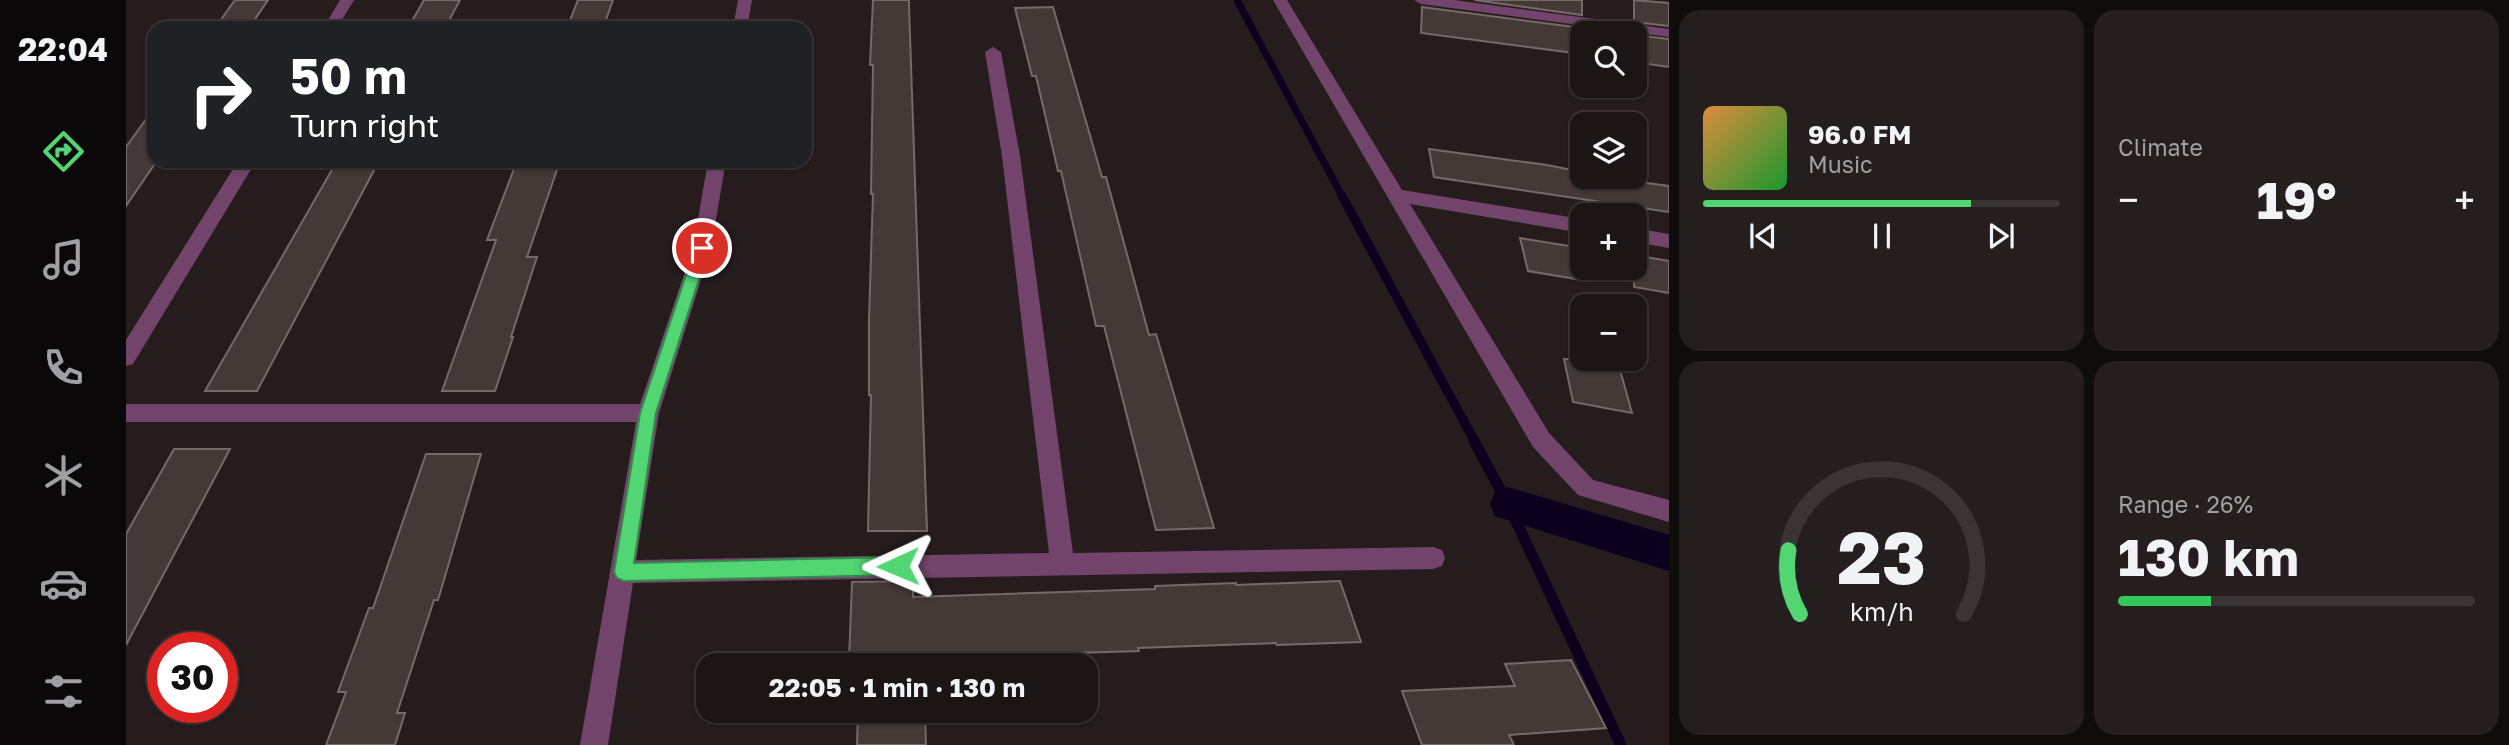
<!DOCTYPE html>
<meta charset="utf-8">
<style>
:root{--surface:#1c1516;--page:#251e1f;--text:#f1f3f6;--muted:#a09fa1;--line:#3a3435;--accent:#52d673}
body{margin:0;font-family:"Golos Text",sans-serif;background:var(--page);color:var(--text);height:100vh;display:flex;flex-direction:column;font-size:26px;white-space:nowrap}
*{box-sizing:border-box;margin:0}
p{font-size:23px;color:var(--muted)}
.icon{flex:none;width:38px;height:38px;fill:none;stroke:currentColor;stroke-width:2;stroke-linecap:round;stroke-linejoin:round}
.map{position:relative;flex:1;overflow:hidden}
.side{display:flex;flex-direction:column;gap:10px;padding:10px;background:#0f0c0c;width:840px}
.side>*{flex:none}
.top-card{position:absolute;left:21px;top:21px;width:665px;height:147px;border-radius:21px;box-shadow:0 2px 5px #0004,0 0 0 2px var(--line);background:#202124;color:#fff;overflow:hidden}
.controls{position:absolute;left:1444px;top:21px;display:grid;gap:14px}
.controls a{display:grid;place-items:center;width:77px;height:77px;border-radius:14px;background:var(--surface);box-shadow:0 2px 5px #0004,0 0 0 2px var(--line);font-size:35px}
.speed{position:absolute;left:21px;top:632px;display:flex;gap:14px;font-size:35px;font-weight:700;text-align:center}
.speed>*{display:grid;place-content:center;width:91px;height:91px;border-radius:50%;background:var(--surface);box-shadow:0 2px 5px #0004,0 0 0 2px var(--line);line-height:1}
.speed .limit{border:10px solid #d22;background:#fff;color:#111}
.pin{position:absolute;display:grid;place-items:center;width:60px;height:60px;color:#fff;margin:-30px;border:4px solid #fff;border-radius:50%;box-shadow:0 2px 7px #0007}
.me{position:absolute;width:77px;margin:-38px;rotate:269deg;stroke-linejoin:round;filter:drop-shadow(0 0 5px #0008)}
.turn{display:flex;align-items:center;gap:24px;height:147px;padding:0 28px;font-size:32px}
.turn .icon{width:91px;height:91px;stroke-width:2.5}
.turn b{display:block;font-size:49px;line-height:60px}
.big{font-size:52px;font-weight:700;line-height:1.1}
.side .tile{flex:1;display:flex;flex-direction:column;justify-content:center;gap:10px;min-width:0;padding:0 24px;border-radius:21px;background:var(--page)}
.side .dial{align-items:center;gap:0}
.dial svg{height:182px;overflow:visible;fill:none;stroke:var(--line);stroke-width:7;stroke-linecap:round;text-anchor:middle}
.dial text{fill:var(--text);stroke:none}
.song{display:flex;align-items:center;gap:21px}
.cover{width:84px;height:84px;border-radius:10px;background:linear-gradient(135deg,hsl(30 70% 55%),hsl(130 70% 35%))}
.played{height:7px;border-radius:4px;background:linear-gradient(90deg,var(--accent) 75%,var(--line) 75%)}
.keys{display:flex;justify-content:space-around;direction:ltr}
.heat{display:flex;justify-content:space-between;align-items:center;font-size:38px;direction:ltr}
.charge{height:10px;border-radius:5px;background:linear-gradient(90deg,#34c759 26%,var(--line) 0)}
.side .tiles{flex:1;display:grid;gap:10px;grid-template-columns:repeat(2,1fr)}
.trip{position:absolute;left:570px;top:653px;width:402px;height:70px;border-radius:21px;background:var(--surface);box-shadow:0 2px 5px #0004,0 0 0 2px var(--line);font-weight:700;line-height:70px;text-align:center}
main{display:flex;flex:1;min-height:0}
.menu{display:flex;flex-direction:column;width:126px;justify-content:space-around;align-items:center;background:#0b0809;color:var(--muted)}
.menu .icon{width:49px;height:49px}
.menu .selected{color:var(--accent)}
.menu b{font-size:32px;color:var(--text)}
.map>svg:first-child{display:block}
</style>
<main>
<nav class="menu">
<b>22:04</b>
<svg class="icon selected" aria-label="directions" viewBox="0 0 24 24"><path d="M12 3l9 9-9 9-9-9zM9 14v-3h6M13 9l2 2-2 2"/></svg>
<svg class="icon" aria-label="music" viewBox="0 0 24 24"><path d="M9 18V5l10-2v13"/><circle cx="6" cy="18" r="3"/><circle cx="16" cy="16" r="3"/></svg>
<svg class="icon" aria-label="phone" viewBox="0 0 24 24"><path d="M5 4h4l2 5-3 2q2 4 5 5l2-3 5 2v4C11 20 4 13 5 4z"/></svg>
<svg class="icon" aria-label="climate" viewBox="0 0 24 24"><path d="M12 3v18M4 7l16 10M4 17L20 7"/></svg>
<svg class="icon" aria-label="car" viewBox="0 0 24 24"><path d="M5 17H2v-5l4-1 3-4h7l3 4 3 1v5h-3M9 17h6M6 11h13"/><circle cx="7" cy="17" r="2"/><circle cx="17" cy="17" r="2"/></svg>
<svg class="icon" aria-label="filters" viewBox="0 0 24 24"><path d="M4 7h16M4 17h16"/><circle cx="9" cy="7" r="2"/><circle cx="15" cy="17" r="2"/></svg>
</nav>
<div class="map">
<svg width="1543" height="745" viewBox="0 0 1543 745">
<rect width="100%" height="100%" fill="#261c1e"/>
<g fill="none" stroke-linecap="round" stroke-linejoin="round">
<!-- stream-far2 -->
<polyline stroke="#0c001e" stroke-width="7" points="1111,0 1217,198"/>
<!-- stream-far1 -->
<polyline stroke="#0c001e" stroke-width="9" points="1216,196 1349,442"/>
<!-- stream -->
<polyline stroke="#0c001e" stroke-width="11" points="1348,441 1382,504 1495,745"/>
<!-- canal -->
<polygon fill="#0c001e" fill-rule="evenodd" points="1382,487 1543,535 1543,571 1369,516 1364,504 1369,492"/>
</g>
<!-- building -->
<g fill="#453937" stroke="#766967" stroke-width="2">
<polygon points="109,0 142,0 123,28 89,28"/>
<polygon points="298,0 334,0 319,28 282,28"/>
<polygon points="452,0 487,0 477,28 441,28"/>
<polygon points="747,0 783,0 783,6 801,531 742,531 745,395 743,395 743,319 747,194 745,194 747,65 744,65"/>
<polygon points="1348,0 1456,0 1456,15"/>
<polygon points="1508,0 1543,3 1543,26 1508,22"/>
<polygon points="927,7 976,177 980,177 1023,335 1030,334 1088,528 1030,530 978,326 970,326 935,171 932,171 910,76 906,76 889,8"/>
<polygon points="1296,7 1456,28 1456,54 1295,33"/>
<polygon points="1508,35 1543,39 1543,67 1508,62"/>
<polygon points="28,108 28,165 0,206 0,147"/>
<polygon points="1303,149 1421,165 1456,172 1456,177 1478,177 1543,186 1543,212 1308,177"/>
<polygon points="211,161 253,161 131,391 79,391"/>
<polygon points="391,161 434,161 401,257 411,257 385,337 387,337 369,391 316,391 370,240 361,240"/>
<polygon points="1394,238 1456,248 1456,280 1402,271"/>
<polygon points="1508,255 1543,261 1543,293 1508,287"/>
<polygon points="1438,359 1491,359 1506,413 1447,402"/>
<polygon points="48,449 104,449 0,645 0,534"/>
<polygon points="300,454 355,454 312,600 308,600 271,713 279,713 269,745 200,745 220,692 212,692 243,608 247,608"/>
<polygon points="787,581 787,597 1029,589 1029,586 1110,583 1110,585 1214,581 1235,642 1151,645 1150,643 1012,648 1013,651 723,660 726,582"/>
<polygon points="1445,660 1480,728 1383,735 1388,745 1296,745 1276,691 1389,686 1379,664"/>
<polygon points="732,710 799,710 800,745 731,745"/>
</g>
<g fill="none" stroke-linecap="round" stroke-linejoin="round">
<!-- street -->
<g fill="#72446b" fill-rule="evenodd">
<polygon points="214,0 228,0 211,28 197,28"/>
<polygon points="612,0 626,0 621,28 607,28"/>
<polygon points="1147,0 1161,0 1276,190 1456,219 1456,233 1284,204 1423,433 1467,480 1543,500 1543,522 1452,495 1407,447"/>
<polygon points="1288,0 1328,0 1543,29 1543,37 1295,4"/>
<polygon points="867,47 875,52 894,156 947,553 1307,547 1316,550 1319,558 1316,566 1307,569 507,583 482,745 454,745 510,422 0,422 0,404 514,404 567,248 582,161 600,161 585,248 533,413 510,560 923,553 876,156 859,52"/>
<polygon points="112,161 130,161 7,364 0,366 0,340"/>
<polygon points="1508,228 1543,234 1543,248 1508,242"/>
</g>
</g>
<!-- route -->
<polygon fill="#52d673" stroke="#358b4b" stroke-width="2" points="576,243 583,248 530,413 508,563 772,557 778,560 781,566 778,572 772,575 498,581 491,578 488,572 514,413 569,248"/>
</svg>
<div class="controls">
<a><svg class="icon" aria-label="search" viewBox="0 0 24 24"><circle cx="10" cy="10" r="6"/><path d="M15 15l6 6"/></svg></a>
<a><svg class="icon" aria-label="layers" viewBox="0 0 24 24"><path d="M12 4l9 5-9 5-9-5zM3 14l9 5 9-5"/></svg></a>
<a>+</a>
<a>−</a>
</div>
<div class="speed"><div class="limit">30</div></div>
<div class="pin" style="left:576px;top:248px;background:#d93025"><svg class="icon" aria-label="arrive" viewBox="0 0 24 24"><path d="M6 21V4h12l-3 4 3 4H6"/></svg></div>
<svg class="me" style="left:772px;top:566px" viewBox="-20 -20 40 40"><path d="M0-17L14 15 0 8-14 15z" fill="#52d673" stroke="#fff" stroke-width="4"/></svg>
<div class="trip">22:05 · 1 min · 130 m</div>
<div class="top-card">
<div class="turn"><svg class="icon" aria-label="right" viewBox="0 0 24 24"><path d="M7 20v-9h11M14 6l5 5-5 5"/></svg><div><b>50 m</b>Turn right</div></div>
</div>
</div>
<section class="side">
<div class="tiles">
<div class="tile">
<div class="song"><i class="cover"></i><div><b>96.0 FM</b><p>Music</p></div></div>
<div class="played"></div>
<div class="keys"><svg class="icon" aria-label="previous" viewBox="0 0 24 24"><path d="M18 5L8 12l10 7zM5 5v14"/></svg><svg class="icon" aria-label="pause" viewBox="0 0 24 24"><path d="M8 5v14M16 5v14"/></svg><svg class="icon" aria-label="next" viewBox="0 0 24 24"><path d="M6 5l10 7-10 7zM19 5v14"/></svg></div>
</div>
<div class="tile"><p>Climate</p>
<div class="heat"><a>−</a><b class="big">19°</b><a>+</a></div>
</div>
<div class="tile dial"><svg viewBox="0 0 100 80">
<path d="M14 69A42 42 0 1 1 86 69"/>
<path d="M14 69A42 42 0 0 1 9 41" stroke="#52d673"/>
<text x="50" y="56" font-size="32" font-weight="700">23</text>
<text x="50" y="72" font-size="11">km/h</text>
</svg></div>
<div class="tile"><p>Range · 26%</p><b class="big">130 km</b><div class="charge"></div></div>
</div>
</section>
</main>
